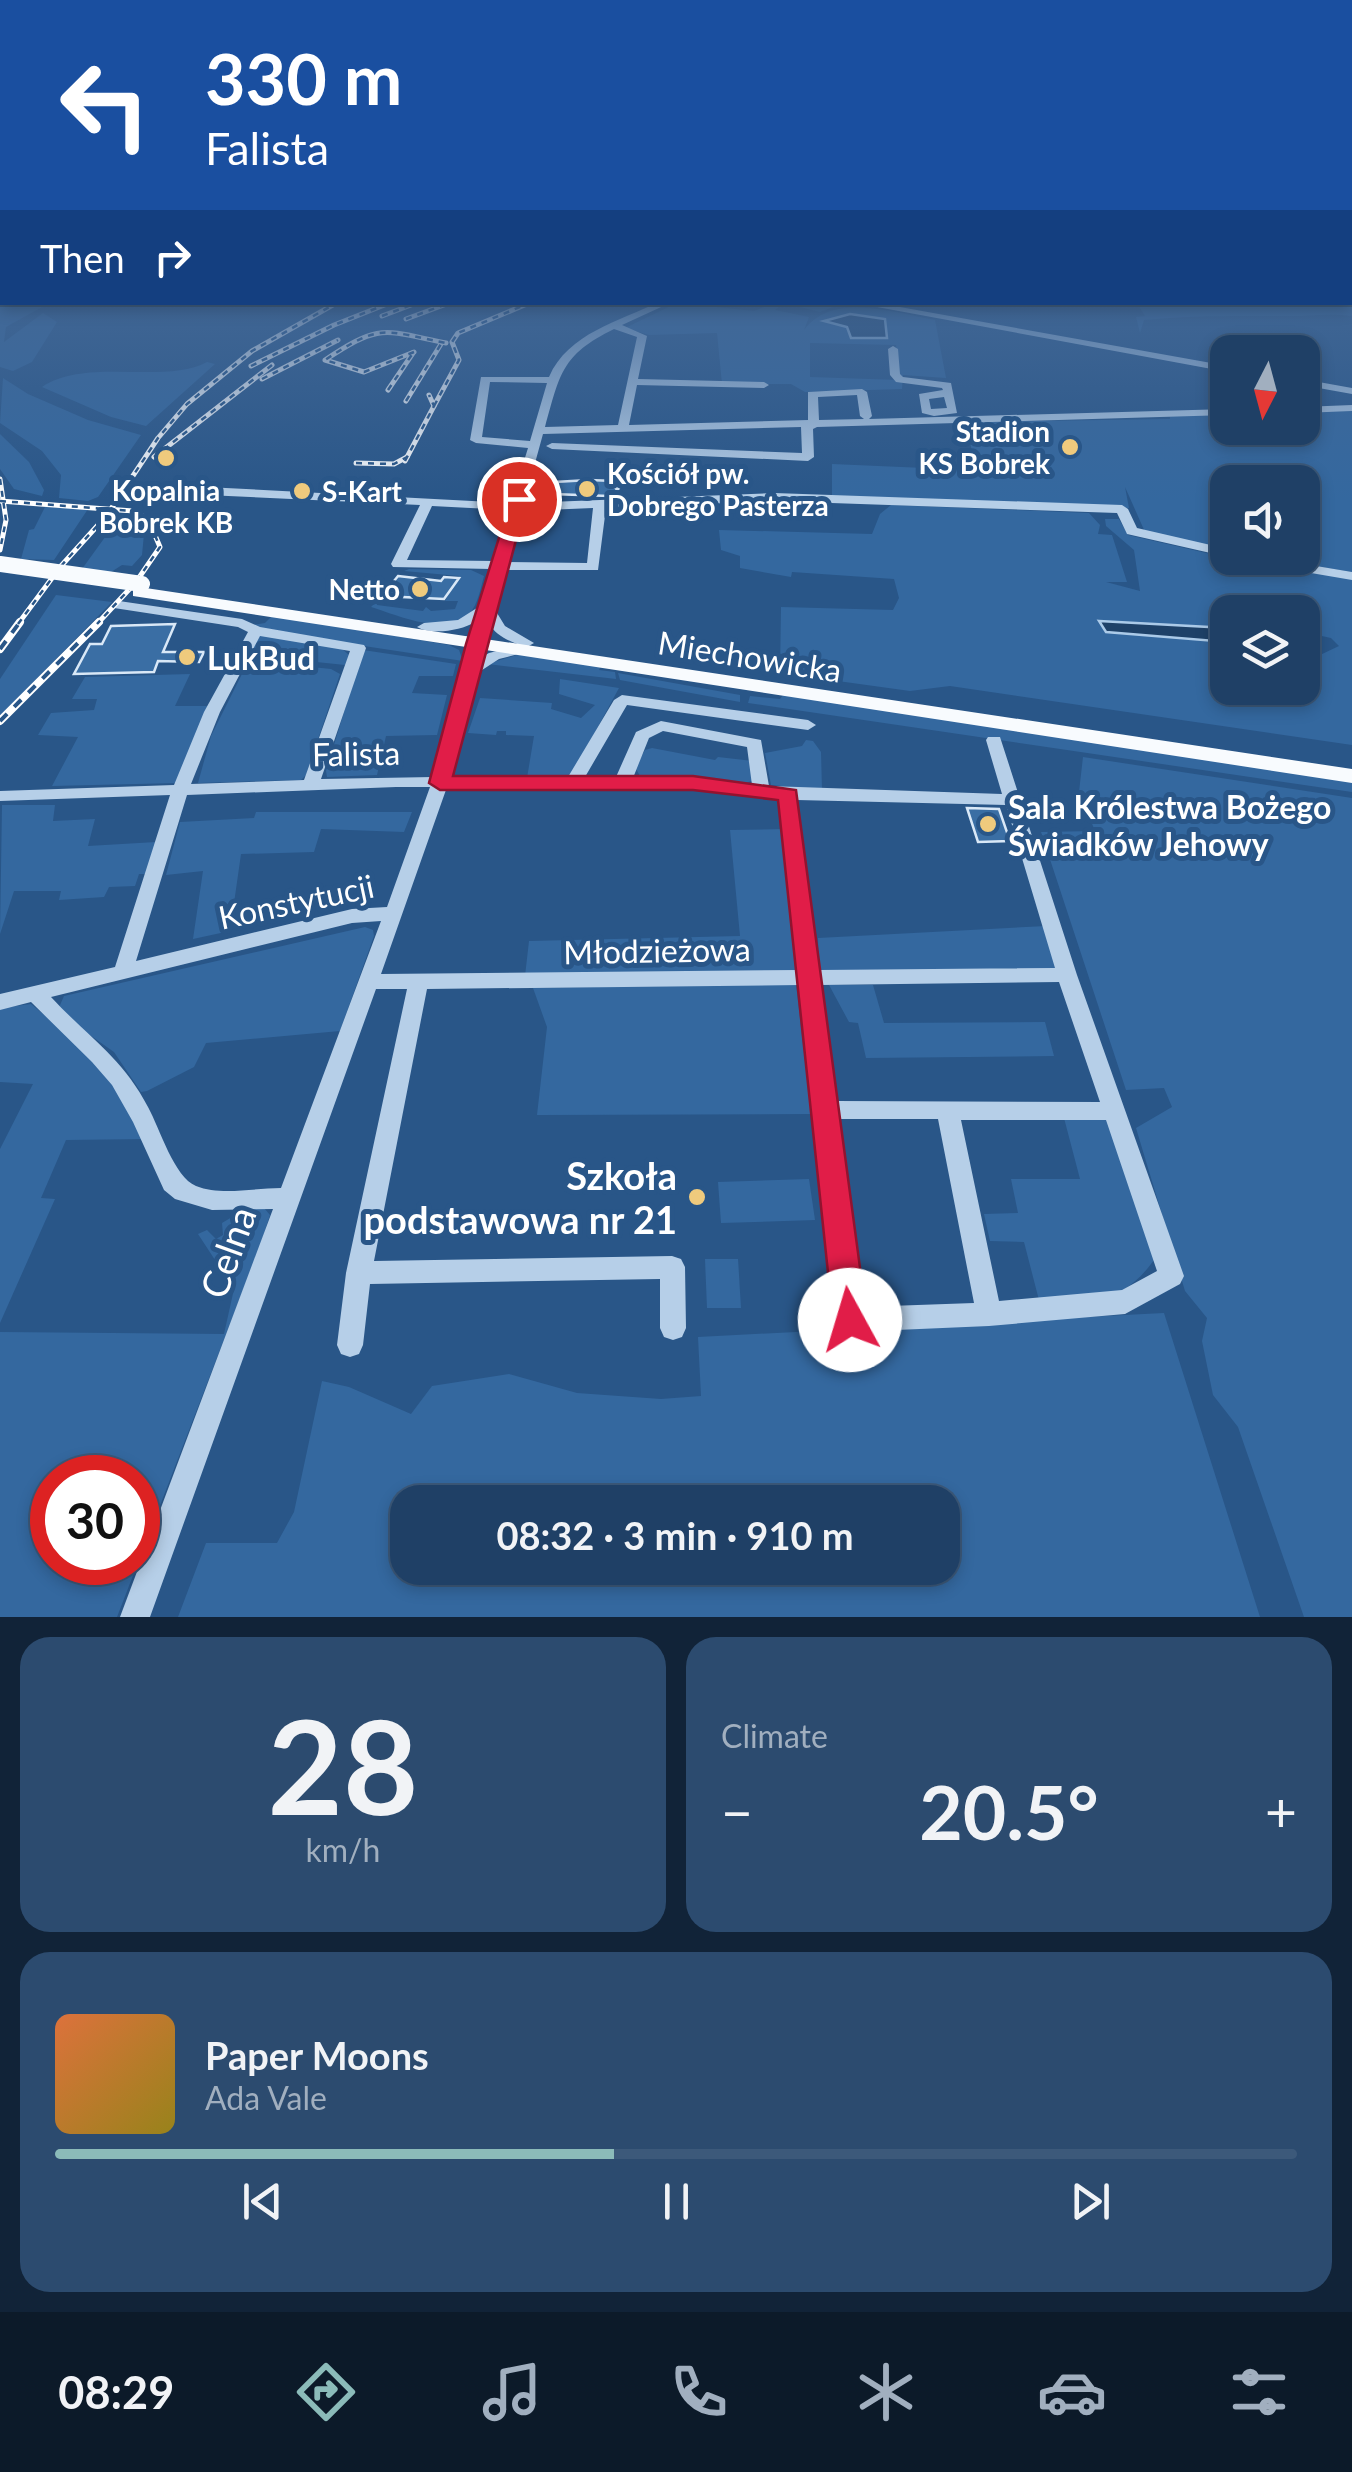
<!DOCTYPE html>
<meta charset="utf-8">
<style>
:root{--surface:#1f4066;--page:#2c4b6f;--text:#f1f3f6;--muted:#a1afbf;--line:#3c597a;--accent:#8bbbb9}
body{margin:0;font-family:Lato,sans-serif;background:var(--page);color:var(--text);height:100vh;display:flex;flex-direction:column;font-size:38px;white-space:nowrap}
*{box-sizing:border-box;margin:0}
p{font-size:32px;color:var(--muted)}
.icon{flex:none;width:55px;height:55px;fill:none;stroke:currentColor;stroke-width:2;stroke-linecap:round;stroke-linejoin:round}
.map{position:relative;height:1617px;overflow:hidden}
.sheet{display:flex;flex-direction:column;gap:20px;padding:20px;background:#112338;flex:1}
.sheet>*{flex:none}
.guide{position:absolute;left:0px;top:0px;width:1352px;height:305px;box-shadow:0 5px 15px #0003,0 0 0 2px var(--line);background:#1a4fa0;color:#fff;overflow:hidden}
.needle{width:65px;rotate:186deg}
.buttons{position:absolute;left:1210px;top:335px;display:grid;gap:20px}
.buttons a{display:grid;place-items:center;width:110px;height:110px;border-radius:20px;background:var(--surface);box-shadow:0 5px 15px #0003,0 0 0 2px var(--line);font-size:50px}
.speed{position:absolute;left:30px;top:1455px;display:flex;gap:20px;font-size:50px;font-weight:700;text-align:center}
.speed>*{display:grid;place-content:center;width:130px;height:130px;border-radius:50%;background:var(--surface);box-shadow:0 5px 15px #0003,0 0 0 2px var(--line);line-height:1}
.speed .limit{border:15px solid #d22;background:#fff;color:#111}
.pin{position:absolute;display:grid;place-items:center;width:85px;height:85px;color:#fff;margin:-42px;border:5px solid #fff;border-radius:50%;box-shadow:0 2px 10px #0007}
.me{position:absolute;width:110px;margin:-55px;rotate:354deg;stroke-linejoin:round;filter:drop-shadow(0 0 8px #0008)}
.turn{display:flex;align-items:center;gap:35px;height:210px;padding:0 40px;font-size:45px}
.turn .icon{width:130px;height:130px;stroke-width:2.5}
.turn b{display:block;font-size:70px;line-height:85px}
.then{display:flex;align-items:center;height:95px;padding:0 40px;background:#0003;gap:20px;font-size:38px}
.big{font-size:75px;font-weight:700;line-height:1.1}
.sheet .tile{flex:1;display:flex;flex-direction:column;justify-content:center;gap:15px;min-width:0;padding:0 35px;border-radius:30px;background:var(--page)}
.sheet .dial{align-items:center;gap:0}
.dial b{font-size:130px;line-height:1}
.song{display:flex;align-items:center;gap:30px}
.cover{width:120px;height:120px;border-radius:15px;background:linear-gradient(135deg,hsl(20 70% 55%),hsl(50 70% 35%))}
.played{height:10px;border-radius:5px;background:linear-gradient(90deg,var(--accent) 45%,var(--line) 45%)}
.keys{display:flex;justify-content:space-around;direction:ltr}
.heat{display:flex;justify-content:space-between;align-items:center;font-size:55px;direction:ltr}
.sheet .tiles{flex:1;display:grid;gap:20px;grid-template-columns:1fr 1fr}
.tile:last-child{grid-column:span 2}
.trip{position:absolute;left:390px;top:1485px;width:570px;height:100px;border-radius:30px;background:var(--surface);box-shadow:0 5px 15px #0003,0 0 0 2px var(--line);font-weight:700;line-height:100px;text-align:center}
.dock{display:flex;height:160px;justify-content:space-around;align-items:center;background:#0c1a29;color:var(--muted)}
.dock .icon{width:70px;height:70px}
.dock .current{color:var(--accent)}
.dock b{font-size:45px;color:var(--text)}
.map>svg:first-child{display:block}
</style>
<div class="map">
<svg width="1352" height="1617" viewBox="0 0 1352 1617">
<rect width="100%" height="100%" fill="#295688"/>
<!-- green -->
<g fill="#34689f" fill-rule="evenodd">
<path d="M677,303L754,311L764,307L754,303H843L820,312L784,303L775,310L809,317L804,330C833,291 895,313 935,320L946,378L903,375L902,389L805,392L791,384H722L717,333L649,335L625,328ZM810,343L896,345L899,380L810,377Z"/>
<path d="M1137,303L1352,306V316C1329,313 1310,316 1288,316C1239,316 1192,315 1144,320L1140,333L1136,317L1145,316Z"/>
<polygon points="33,304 42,307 6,327 4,342 43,313 57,322 32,362 13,371 0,367 0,307"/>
<path d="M207,362L215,364L146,426L111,417L42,387C87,357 165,385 207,362Z"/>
<polygon points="3,378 28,394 88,420 141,435 98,497 88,501 59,498 61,475 42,451 0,423"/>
<polygon points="1352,411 1352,572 1264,558 1302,558 1302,482 1228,482 1227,550 1145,532 1125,487 1129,508 832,497 832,464 971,470 975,467 966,422 1170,419 1170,416 1227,414 1228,428 1302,428 1303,412"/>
<polygon points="0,434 29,462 44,490 42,496 14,489 0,469"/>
<path d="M891,505L1089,513L1100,525L1098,534L1112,535L1127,582H1106L1140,591L1134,550L1106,526L1105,519H1119L1128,535L1228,558L1352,577V745L950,686L910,691L780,673L781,607L893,610L899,598L894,579L792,572L791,577L740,568V556L721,550L719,530L872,534L880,514ZM1228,612H1302L1303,632L1331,638L1339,646L1320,655L1303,652L1302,688H1228L1227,642L1107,632L1099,622L1227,628Z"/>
<polygon points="45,507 88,509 54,560 21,559 29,530 34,529"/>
<polygon points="121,515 144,534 142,555 132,566 122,565 111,572 82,569"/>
<path d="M409,569L471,570L484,576C481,587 478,604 470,613C448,638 397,615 371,607L377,601V605L423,611L426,607L431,611L455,609L458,601H445L459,576L404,571Z"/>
<polygon points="56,595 112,602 0,716 0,679"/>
<polygon points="273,615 449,645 459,650 463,661 265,631 253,625 265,623"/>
<polygon points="261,635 340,647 349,655 345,665 250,655 256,637"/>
<polygon points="363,650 456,664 453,676 419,676 412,693 447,695 437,735 386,736 377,775 327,777 326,771"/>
<polygon points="520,654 601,666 599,670 615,672 616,679 487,664"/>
<polygon points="254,661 331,669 340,674 306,775 301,780 198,783 211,736 248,662"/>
<polygon points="618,673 740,695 740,702 620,680"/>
<polygon points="190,674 175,706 208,706 178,783 52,786 78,737 38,735 51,713 94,710 97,699 72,699 85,677"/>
<polygon points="560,679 619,688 568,782 527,778 534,736 506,735 506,731 497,731 496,735 468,733 480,698 552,703 551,709 581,718 595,705 559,694"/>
<polygon points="783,695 1352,779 1352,792 748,703 750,696 780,699"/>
<polygon points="806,740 813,741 821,752 822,790 771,785 765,753 802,746"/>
<polygon points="652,748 715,760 718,757 753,761 755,780 742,784 641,778 635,767 645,750"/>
<polygon points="1083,757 1352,798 1352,1617 1304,1617 1238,1427 1213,1395 1202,1341 1207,1318 1185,1291 1136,1128 1172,1107 1164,1088 1126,1090 1041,832 1095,831 1079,792"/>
<polygon points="2,805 55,805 53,821 95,819 88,846 156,842 146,874 139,874 135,886 109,887 104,897 59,900 61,891 14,891 0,934"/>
<polygon points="256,812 412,812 404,832 321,829 314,852 241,854 230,931 193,939 203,871 166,875 180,822 254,818"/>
<polygon points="786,829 802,970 525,976 529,941 740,936 730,830"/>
<polygon points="1046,926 1057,969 819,972 818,938"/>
<polygon points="365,927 373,930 374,936 340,1031 206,1043 194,1067 147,1091 141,1092 114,1052 57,1012 64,996"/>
<polygon points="796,984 811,1114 537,1115 547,1027 533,988"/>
<polygon points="829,985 873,985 884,1023 1045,1022 1054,1056 866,1058 858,1023 849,1022"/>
<path d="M31,1004C88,1050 113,1074 147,1139L66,1140L41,1198L55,1199L0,1323V1149L33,1084L0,1082V1008Z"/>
<path d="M1064,1118H1109L1157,1256C1121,1307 1097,1298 1040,1304L1024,1242L990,1241L984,1214L1018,1213L1011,1179H1080Z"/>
<polygon points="809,1179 815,1220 721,1223 718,1182"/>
<path d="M247,1208H264L270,1215L260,1246L117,1617H0V1332L224,1334L234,1289L198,1234L207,1230L216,1239L223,1235L222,1223ZM52,1478H138V1562H52Z"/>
<polygon points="705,1259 738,1259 741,1308 707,1308"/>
<path d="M1164,1313L1260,1617H178L206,1543H277L294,1512L322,1381L349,1387L411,1414L432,1386L509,1374L577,1393L661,1399L701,1396L698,1337ZM408,1502H942V1568H408Z"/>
</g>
<!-- water -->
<g fill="#1e4168" stroke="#abcae8" stroke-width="2.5">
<polygon points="850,314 885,319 887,338 851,338 847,327 824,321"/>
<polygon points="1099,621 1227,628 1227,642 1106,632"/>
</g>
<!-- building -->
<g fill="#3a6ea4" stroke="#d9e8f7" stroke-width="2.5">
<polygon points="589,480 614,481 611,486 618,489 609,496 552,494 555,482"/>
<polygon points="398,576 441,581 444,577 459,578 444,599 382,596"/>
<polygon points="175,624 163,652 204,652 199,662 158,661 154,672 74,674 90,644 102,644 111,626"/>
<polygon points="967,808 999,809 1010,841 978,842"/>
</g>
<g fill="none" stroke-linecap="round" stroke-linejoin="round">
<!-- minor -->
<g fill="#b6cfe8" fill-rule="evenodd">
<path d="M659,302H672L622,325L647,336L638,379L764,382L769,385L764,388L637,385L629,425L808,420V392L862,389L867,392L872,416L869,419L1228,409V415L817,427L813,429L814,457L808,461L552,449L546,446L552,443L802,453L801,427L543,434L524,503L774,493L1122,505L1128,509L1137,528L1228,549V557L1127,534L1117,513L774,501L606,508L598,570H505L494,608L505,626L534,643L527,647C514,644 496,636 489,624L480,658L489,653L517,646L524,650L522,653L499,659L476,674L450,777H568L614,700L622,695L808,720L816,725L808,730L627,705L585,777H616L636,732L661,721L761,740L769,786L1002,794L986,740L988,737H1000L1077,975L1184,1276L1180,1284L1125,1314L989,1326L850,1332L841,1329L837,1320L800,985L427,989L374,1261L672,1256L681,1259L685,1267L686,1328L682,1337L673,1340L664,1337L660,1328V1279L370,1284L363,1345L359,1354L350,1357L341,1354L337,1345L346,1273L407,989H376L150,1617H120L273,1209L212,1210L175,1199L164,1190L133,1122L112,1085L92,1062L31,1002L0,1010V994L115,967L170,795L0,801V791L174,785L204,712L248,632L238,627L114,608V602L119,601L242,619L260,627L364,645L366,648L321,779L433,777L475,622C461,631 431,635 417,627L424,623L458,620L480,606L491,569L393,567L391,564L420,505L206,495L200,491L206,487L511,503L528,448L476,443L470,440L481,377H549C568,333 620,321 659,302ZM614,329L637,337L618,425L545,427C560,374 561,355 614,329ZM490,382L547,383L530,441L482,437ZM857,395L860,416L864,419L819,420L818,397ZM432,506L509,510L494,561L407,560ZM593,508L587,563L507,562L522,511ZM260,636L350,651L304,780L191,784L220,712ZM663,731L747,747L752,785L693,778H633L649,738ZM396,787H430L387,907L352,909L136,961L187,795ZM447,787L565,788L572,790L579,788H693L780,798L799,970L381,974ZM797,800L1006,805L1055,968L819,970ZM381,921L281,1188C254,1188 221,1196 196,1186C174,1177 160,1129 148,1107C122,1057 88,1037 51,997L352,923ZM1059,982L1100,1102L835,1101L821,985ZM838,1119H938L974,1303L861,1307ZM961,1120H1106L1157,1271L1122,1290L999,1301Z"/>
<polygon points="850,302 872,302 1228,366 1228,372"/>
<path d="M893,346L898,349L900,374L903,377L951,383L957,413L934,416L922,413L919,394L943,390L942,388L896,382L890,375L888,349ZM944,397L947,408L931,409L929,399Z"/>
<polygon points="1302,379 1352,388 1352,394 1302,385"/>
<polygon points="1352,405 1352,411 1302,413 1302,407"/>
<polygon points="1240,558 1268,558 1352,572 1352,580 1247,562"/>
</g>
<!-- major -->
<polygon fill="#f8fbfe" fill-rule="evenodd" points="139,587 1352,769 1352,783 133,596 133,588"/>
<!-- rail-far1 casing -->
<g stroke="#fff" stroke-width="5">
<g id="rail-far1">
<polyline points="382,316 419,302"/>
<polyline points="406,319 452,302"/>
<path d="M414,352L364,372L325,360C381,323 382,330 446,343"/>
<polyline points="251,366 334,325 392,302"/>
<polyline points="262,379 338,340"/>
<polyline points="388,390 413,353"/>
<polyline points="406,401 441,344"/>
<polyline points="434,406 459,360 452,342 458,333 527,304 550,302"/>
<polyline points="154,457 272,365"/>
<polyline points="405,461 434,406 429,395"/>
<polyline points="356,463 394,464 407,457"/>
<polyline points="0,479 6,520 0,550"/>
<polyline points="0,501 133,511 148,519 160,547 136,582 97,624"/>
<polyline points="18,624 61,566 107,515 158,438 187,404 252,351 338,302"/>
</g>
</g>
<!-- rail casing -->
<g stroke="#fff" stroke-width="8">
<g id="rail">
<polyline points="0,649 20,622"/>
<polyline points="0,721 99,622"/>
</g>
</g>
<!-- rail-far1 -->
<use href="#rail-far1" stroke="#295688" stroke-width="2.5" stroke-dasharray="6" stroke-linecap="butt"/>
<!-- rail -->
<use href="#rail" stroke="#295688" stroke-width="4" stroke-dasharray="10" stroke-linecap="butt"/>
<!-- major-bridge -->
<polyline stroke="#f8fbfe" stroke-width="16" points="0,564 142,584"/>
</g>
<!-- sky -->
<linearGradient id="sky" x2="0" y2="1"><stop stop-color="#172f4b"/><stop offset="0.55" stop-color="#436896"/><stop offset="1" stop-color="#436896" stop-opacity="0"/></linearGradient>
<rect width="1352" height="501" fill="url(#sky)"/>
<!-- route -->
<polygon fill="#e11d48" stroke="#92132f" stroke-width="2.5" points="519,494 527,499 453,776 693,776 796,790 867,1320 862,1331 850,1336 838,1331 833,1320 778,800 693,790 440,790 429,783 466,644 511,499"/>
<!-- markers -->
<g fill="#efca7d" stroke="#295688" stroke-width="4">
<circle cx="1070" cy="447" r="10"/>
<circle cx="166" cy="458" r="10"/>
<circle cx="587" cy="489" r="10"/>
<circle cx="302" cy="491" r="10"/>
<circle cx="420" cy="589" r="10"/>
<circle cx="187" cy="657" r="10"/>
<circle cx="988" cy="824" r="10"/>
<circle cx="697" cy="1197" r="10"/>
</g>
<g text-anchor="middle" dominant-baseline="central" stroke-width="10" stroke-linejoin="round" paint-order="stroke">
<!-- far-poi labels -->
<g font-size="28" font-weight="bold" fill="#fff" stroke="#295688" text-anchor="end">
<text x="1050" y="431">Stadion<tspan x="1050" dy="32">KS Bobrek</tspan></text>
<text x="607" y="473" text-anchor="start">Kościół pw.<tspan x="607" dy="32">Dobrego Pasterza</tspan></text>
<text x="166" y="490" text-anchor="middle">Kopalnia<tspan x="166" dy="32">Bobrek KB</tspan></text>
<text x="322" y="491" text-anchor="start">S-Kart</text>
<text x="400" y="589">Netto</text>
</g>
<!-- street labels -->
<g font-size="32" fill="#fff" stroke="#295688">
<text transform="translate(750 656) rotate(9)">Miechowicka</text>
<text transform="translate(356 753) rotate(-1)">Falista</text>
<text transform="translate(296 901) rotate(-12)">Konstytucji</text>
<text transform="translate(657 950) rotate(-1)">Młodzieżowa</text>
</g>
<!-- poi labels -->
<g font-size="32" font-weight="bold" fill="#fff" stroke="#295688" text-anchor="start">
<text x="207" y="657">LukBud</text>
<text x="1008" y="806">Sala Królestwa Bożego<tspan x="1008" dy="37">Świadków Jehowy</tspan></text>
</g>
<!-- near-poi labels -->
<g font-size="38" font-weight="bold" fill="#fff" stroke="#295688" text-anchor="end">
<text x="677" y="1175">Szkoła<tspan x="677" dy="44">podstawowa nr 21</tspan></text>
</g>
<!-- near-street labels -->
<g font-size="38" fill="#fff" stroke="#295688">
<text transform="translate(227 1252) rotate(-70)">Celna</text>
</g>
</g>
</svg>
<div class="buttons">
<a><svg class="needle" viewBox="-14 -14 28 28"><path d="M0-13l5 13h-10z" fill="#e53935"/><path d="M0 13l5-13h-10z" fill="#a1afbf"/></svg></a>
<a><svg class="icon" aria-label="sound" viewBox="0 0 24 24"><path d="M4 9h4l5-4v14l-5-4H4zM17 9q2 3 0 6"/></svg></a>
<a><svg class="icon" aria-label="layers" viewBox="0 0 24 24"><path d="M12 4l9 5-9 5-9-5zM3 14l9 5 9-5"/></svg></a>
</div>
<div class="speed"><div class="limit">30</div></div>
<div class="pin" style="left:519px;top:499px;background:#d93025"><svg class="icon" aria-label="arrive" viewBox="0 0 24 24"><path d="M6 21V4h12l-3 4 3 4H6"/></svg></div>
<svg class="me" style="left:850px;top:1320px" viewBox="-20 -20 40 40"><circle r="19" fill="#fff"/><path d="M0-13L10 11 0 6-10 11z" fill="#e11d48"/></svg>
<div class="trip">08:32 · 3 min · 910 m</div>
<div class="guide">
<div class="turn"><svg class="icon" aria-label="left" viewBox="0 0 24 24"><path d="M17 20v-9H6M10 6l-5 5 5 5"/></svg><div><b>330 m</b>Falista</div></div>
<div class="then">Then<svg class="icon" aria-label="right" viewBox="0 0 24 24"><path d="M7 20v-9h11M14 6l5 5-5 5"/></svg></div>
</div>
</div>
<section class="sheet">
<div class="tiles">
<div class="tile dial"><b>28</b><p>km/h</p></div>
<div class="tile"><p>Climate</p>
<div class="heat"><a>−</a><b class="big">20.5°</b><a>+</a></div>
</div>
<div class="tile">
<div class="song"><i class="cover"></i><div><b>Paper Moons</b><p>Ada Vale</p></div></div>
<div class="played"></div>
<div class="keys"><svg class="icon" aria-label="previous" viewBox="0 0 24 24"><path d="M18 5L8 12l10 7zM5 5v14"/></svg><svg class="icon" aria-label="pause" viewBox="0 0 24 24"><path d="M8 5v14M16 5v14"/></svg><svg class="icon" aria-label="next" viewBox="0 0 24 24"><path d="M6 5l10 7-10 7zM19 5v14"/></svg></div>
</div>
</div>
</section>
<nav class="dock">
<b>08:29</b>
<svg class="icon current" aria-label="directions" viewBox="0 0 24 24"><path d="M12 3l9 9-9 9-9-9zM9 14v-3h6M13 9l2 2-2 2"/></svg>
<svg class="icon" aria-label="music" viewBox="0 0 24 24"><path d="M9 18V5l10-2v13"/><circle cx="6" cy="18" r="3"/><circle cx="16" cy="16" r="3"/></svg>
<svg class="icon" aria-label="phone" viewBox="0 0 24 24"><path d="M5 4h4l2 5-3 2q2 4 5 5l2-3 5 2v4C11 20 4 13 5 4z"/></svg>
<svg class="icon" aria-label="climate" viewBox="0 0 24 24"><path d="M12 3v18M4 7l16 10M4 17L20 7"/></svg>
<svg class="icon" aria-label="car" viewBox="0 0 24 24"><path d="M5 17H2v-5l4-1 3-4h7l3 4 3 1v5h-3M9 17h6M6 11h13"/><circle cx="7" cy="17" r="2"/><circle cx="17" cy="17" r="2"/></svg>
<svg class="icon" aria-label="filters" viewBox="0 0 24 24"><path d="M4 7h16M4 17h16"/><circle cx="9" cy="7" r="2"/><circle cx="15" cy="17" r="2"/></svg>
</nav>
